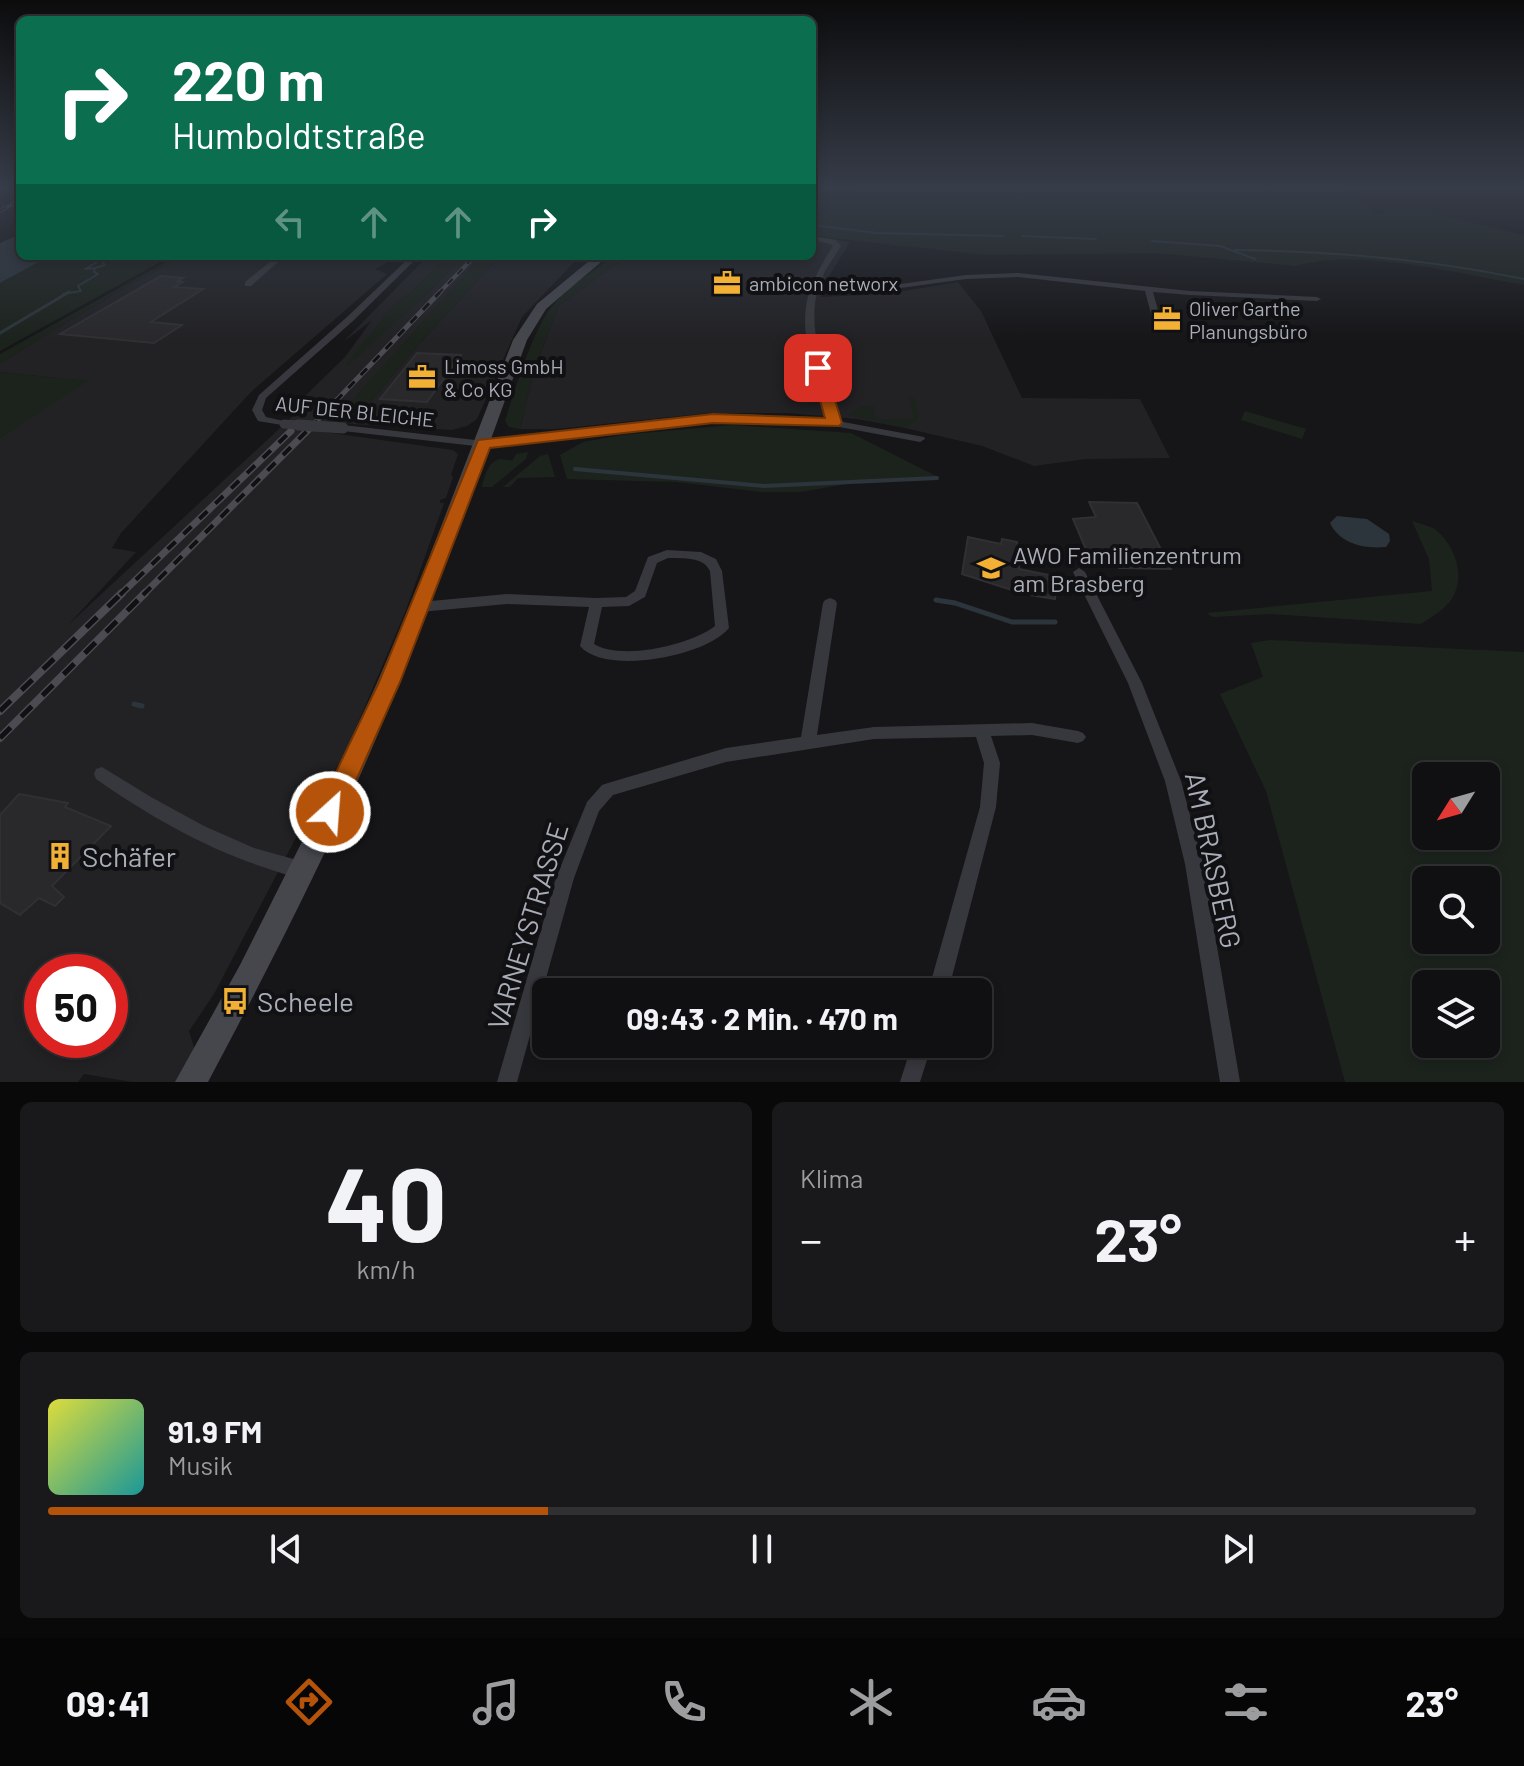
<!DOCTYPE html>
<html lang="de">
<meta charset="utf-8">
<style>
:root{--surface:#101012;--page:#19191b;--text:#f1f3f6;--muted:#9c9d9f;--line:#303032;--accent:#b45309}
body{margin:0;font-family:Barlow,sans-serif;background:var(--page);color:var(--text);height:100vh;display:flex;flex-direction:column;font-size:30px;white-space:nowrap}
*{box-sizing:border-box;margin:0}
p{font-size:26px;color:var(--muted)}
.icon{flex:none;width:44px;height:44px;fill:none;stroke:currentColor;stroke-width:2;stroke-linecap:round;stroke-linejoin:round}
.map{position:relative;height:1082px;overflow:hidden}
.side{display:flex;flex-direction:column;gap:20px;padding:20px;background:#09090a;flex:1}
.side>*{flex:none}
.guide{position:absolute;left:16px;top:16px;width:800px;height:244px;border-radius:12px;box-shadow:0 4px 12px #0003,0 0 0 2px var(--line);background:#0b6e4f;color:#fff;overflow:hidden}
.needle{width:52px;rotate:233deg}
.buttons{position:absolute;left:1412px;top:762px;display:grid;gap:16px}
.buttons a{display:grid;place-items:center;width:88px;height:88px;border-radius:12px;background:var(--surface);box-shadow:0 4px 12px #0003,0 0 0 2px var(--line);font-size:40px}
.speed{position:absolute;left:24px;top:954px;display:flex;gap:16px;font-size:40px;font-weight:700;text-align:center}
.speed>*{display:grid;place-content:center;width:104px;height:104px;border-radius:50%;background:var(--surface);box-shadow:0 4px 12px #0003,0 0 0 2px var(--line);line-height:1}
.speed .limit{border:12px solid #d22;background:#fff;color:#111}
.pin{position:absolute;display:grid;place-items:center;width:68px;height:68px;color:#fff;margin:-34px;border-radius:16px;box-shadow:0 4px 12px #0006}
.me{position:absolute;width:88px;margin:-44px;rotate:26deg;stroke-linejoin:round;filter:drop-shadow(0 0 6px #0008)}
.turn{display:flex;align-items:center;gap:28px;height:168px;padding:0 24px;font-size:36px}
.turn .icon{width:104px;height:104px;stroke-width:2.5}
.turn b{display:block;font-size:56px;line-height:68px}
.lanes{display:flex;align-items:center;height:76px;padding:0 24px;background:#0003;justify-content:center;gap:40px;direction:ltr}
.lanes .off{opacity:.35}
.big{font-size:60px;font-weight:700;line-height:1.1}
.side .widget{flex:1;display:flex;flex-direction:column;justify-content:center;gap:12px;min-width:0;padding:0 28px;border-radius:12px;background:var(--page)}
.side .dial{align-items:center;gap:0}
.dial b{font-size:104px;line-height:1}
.song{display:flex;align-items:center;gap:24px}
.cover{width:96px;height:96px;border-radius:12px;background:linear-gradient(135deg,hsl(60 70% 55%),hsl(180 70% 35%))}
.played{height:8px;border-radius:4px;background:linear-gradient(90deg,var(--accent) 35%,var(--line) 35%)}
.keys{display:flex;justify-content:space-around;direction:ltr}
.heat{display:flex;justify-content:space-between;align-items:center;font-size:44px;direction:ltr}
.side .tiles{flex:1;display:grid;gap:20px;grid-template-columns:1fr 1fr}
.widget:last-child{grid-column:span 2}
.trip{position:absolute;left:532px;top:978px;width:460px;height:80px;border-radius:12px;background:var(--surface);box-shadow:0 4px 12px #0003,0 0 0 2px var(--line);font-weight:700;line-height:80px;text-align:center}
.dock{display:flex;height:128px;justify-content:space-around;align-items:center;background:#060607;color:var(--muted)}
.dock .icon{width:56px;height:56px}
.dock .on{color:var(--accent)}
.dock b{font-size:36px;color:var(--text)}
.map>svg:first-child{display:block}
</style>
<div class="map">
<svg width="1524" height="1082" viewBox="0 0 1524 1082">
<rect width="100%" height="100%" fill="#161618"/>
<!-- built -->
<g fill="#222225" fill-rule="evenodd">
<polygon points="812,236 850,242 823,286 821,297 886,294 958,282 981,311 1022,398 1140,399 1170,458 1086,459 1034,466 982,446 905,428 857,419 787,413 709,413 557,429 520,429 533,374 558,306 628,256 812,256"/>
<path d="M184,256H400L375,269L387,274L252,391L121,533L112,548L136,552L67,626L294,415L308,399L305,396L345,357L372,320L342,343L428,256H446L414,290L393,306L346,365L426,295L463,256H482L324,432L453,450L458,454L451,475L453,477L446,498L440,500V503H444L406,610L346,751L301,828L214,994L189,1031L200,1066L191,1082H132L84,1074L78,1082H0V438L86,381L0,372V363L122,289ZM42,972H110V1040H42Z"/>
<polygon points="500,256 580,256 522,317 477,419 467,426 452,430 352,424 413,351"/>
</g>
<!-- green -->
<g fill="#1c231d" fill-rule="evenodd">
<path d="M859,189H1342L1378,214L1421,210L1524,235V285C1460,274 1357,247 1296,266L1156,253L986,255L812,236V214L816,207L812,206V198L864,194Z"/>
<polygon points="50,256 171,256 0,351 0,283"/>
<polygon points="177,256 184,256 124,288 0,363 0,354"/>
<polygon points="446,256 463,256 426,295 349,365 345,365 393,306 414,290"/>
<polygon points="482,256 500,256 413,351 352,424 332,422"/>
<path d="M614,256H628L558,306L533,374L520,429L509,427L505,421C514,392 531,336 548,312C563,290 592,272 614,256Z"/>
<polygon points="0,372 88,381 0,438"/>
<polygon points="909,396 914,398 919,415 915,422 905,428 848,415 861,406 874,406 876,419 914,419"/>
<polygon points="1245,411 1306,429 1302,439 1241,420"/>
<polygon points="732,425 851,433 938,477 859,482 800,492 762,492 676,482 567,479 560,455 583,442 622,435"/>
<path d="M528,452L526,459L492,487H482C484,478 488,461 500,459C504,459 508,461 513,460L516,454Z"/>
<polygon points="548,454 555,477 518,478 510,487 503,487 540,456"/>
<path d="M1412,521C1420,524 1431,526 1436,530C1456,546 1466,579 1451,600C1444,610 1431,617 1421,624L1271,614L1212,617L1207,613L1432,591L1429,559Z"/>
<path d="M1270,640L1524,652V1082H1345L1266,791L1220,694L1263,677L1251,643ZM1486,776V836H1426V776ZM1426,880H1486V940H1426ZM1426,984H1486V1044H1426Z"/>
</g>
<!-- water -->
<g fill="#2c353c">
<polygon points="20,234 20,256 50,256 0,283 0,243"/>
<path d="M1337,516L1367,519L1389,534L1390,541L1386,547C1364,549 1340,544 1330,523Z"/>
</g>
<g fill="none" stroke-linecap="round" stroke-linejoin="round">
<!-- stream-far3 -->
<g stroke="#2c353c" stroke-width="2">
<polyline points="812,225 877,233 1003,236"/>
<polyline points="1022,236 1096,239"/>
<polyline points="1152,241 1220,246 1255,259"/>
<path d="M1234,250C1333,251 1427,259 1524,279"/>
<polyline points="94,268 85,269 99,261"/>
<polyline points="63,294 81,291 78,286 98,274 94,272 95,268 105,265 101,260 112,256"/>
</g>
<!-- stream-far2 -->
<polyline stroke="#2c353c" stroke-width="3" points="0,333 69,292"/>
<!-- stream-far1 -->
<polyline stroke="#2c353c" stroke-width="4" points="575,469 764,486 937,478"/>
<!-- stream -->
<g stroke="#2c353c" stroke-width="5">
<polyline points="936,600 955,603 1012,622 1055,622"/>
<polyline points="134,704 142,706"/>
</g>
</g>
<!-- building -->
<g fill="#29292c" stroke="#303034" stroke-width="2">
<polygon points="161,276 183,278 178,281 183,282 174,287 203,289 151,322 182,325 154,343 60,334"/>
<polygon points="417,353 461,355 427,402 380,399"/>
<polygon points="1089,502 1137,503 1171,569 1119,568 1115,560 1090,559 1073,519 1096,517"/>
<polygon points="968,537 1001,544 1002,539 1017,542 1014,564 1019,565 1019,569 1049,575 1048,579 1057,581 1055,599 1024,594 962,574"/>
<polygon points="19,794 68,803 65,807 111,826 52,886 64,897 55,906 39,898 20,915 0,903 0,815"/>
</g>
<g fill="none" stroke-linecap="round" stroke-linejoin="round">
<!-- minor -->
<g fill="#37383d" fill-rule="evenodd">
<path d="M812,236L836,240L841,246L825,271L819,287L864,289L966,275L1018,273L1190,291L1317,297L1321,299L1317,301L1190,295L1153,292L1162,325L1158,328L1154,325L1145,291L1018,277L966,279L864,293L817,292C807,336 828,378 838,421L924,437L925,439L920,442L834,426L745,420L659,425L484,447L343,431L338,428L343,425L484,441L659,419L745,414L828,420C818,379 795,332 810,290C815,276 824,260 833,246L831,244L812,240Z"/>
<polygon points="277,256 285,256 251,286 245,286 245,282"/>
<polygon points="411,256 419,256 353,321 266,398 262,410 266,417 288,422 288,426 258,421 252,410 259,395 347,317"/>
<polygon points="719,256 727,256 722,260 718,258"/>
<path d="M667,550L701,552L716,559L722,571L729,628C707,656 605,676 580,646L589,607L507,604L420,612L415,610L413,607L415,604L420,602L507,594L596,598L626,597L635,591L648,557ZM668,558C683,559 703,556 710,571L715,626C691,645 621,661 594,644L602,607L629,606L645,597L657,563Z"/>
<polygon points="1079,568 1085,572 1142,683 1181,781 1203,864 1240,1082 1220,1082 1185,864 1165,781 1128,683 1073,572"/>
<polygon points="830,598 835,600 837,603 817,735 874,727 1032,723 1078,731 1083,733 1086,737 1083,741 1078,743 1032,735 991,736 1000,763 996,807 948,992 928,992 980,807 984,763 976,737 874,739 726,762 613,795 599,811 574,878 517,1082 497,1082 556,878 587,802 602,785 608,783 726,748 801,737 823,603 825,600"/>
<path d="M102,767L151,797L204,826L254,848L308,863L311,869L308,875C296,880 279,872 266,868C205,848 149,816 96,779L94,774L96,769Z"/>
<polygon points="912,1044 932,1044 920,1082 900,1082"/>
</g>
<!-- secondary -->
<path fill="#45474d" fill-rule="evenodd" d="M595,256H608L546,309L527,340C476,479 428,619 369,755C321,866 265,975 208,1082H175L240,965L346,754L410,607L513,340L537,304Z"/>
<!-- rail-far3 casing -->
<g stroke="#4a4c52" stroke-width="4">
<g id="rail-far3">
<polyline points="0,211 20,200"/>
<polyline points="438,294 475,256"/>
</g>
</g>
<!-- rail-far2 casing -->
<g stroke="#4a4c52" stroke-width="5">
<polyline id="rail-far2" points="311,427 440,292"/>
</g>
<!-- rail-far1 casing -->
<g stroke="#4a4c52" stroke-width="7">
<g id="rail-far1">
<polyline points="120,595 291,431"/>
<polyline points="143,595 313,425"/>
</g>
</g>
<!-- rail casing -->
<g stroke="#4a4c52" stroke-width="8">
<g id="rail">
<polyline points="0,711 122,593"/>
<polyline points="0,738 145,593"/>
</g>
</g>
<!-- rail-far3 -->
<use href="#rail-far3" stroke="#111113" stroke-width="2" stroke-dasharray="7" stroke-linecap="butt"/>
<!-- rail-far2 -->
<use href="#rail-far2" stroke="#111113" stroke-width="3" stroke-dasharray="9" stroke-linecap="butt"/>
<!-- rail-far1 -->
<use href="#rail-far1" stroke="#111113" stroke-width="4" stroke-dasharray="11" stroke-linecap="butt"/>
<!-- rail -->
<use href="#rail" stroke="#111113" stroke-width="5" stroke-dasharray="15" stroke-linecap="butt"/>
<!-- minor-bridge-far1 -->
<polyline stroke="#37383d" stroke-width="9" points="284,424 327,427"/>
<!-- minor-bridge -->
<polyline stroke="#37383d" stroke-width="11" points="298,425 343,428"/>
</g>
<!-- sky -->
<linearGradient id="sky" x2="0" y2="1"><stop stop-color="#0c0c0d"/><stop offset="0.55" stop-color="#363c48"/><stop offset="1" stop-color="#363c48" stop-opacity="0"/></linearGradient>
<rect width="1524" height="341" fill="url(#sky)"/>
<!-- route -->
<polygon fill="#b45309" stroke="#753606" stroke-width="2" points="818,364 825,368 842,423 839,426 713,423 490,448 400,682 342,812 338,820 330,823 321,820 317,812 379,682 478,440 713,414 825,418 811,368"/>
<!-- icons -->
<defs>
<g id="office-bare" transform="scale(2.16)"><path d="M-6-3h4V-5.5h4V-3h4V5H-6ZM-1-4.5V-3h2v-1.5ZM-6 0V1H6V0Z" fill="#f2b134" stroke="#111113" stroke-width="2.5" paint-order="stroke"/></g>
<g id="school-bare" transform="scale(2.16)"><path d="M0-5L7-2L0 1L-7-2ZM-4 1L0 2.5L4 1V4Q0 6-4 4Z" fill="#f2b134" stroke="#111113" stroke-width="2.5" paint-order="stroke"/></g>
<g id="building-bare" transform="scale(2.16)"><path d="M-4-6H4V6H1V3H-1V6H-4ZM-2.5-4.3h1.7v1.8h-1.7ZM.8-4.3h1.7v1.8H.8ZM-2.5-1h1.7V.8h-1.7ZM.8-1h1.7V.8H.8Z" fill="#f2b134" stroke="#111113" stroke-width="2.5" paint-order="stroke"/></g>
<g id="bus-bare" transform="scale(2.16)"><path d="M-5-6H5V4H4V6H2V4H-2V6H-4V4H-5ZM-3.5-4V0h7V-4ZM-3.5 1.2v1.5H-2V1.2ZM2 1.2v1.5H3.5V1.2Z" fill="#f2b134" stroke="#111113" stroke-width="2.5" paint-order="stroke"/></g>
</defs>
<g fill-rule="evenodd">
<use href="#office-bare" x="727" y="283"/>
<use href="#office-bare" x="1167" y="319"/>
<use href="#office-bare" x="422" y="377"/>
<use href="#school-bare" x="991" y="568"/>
<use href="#building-bare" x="60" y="856"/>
<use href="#bus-bare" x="235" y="1001"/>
</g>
<g text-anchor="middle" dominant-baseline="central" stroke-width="8" stroke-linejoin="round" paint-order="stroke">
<!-- far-poi labels -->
<g font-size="20" fill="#a8adb8" stroke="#111113" text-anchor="start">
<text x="749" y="283">ambicon networx</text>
<text x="1189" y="308">Oliver Garthe<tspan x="1189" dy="23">Planungsbüro</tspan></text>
<text x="444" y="366">Limoss GmbH<tspan x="444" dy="23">&amp; Co KG</tspan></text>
</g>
<!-- far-street labels -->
<g font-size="20" fill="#a8adb8" stroke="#111113">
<text transform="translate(355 411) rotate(6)">AUF DER BLEICHE</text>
</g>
<!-- poi labels -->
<g font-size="24" fill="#a8adb8" stroke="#111113" text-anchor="start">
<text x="1013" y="554">AWO Familienzentrum<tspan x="1013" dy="28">am Brasberg</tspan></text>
</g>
<!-- near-poi labels -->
<g font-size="28" fill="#a8adb8" stroke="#111113" text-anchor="start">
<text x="82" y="856">Schäfer</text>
<text x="257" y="1001">Scheele</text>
</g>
<!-- near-street labels -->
<g font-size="28" fill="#a8adb8" stroke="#111113">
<text transform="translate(1214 860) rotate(78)">AM BRASBERG</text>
<text transform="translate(527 926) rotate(-73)">VARNEYSTRASSE</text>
</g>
</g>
</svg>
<div class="buttons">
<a><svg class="needle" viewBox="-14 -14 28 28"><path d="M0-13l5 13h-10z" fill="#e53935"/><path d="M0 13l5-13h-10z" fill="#9c9d9f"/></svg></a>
<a><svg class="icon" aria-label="search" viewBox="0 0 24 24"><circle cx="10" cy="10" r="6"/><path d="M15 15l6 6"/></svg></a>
<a><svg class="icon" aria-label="layers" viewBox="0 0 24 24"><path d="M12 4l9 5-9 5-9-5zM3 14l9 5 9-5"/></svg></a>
</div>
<div class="speed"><div class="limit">50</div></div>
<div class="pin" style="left:818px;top:368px;background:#d93025"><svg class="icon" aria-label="arrive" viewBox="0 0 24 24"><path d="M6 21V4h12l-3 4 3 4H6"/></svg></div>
<svg class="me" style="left:330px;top:812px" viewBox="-20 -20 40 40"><circle r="17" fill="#b45309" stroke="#fff" stroke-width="3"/><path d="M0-11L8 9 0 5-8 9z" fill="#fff"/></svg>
<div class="trip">09:43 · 2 Min. · 470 m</div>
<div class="guide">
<div class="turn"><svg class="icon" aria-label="right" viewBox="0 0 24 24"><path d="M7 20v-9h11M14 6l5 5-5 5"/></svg><div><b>220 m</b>Humboldtstraße</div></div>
<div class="lanes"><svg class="icon off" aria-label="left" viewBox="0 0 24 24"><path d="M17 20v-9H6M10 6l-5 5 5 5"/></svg><svg class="icon off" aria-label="ahead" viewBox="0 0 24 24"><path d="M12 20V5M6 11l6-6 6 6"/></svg><svg class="icon off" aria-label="ahead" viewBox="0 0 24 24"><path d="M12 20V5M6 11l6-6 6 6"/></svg><svg class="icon" aria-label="right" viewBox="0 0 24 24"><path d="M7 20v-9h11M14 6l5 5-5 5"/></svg></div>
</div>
</div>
<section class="side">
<div class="tiles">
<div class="widget dial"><b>40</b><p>km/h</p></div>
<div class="widget"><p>Klima</p>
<div class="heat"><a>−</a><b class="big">23°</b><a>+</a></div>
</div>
<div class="widget">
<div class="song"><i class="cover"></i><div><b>91.9 FM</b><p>Musik</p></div></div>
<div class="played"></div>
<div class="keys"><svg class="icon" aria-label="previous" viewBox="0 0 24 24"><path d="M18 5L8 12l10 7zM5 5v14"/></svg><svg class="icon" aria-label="pause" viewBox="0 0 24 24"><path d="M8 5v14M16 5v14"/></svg><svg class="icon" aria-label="next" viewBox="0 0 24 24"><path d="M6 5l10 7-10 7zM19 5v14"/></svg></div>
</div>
</div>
</section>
<nav class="dock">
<b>09:41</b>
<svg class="icon on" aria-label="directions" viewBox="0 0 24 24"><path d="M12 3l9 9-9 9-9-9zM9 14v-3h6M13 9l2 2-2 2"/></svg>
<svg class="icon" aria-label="music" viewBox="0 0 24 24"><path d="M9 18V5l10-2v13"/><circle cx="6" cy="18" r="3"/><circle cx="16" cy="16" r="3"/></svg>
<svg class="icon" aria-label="phone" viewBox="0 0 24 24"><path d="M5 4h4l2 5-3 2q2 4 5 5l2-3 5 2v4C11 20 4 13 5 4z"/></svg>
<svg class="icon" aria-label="climate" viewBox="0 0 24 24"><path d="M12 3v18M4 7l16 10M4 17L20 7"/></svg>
<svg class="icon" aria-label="car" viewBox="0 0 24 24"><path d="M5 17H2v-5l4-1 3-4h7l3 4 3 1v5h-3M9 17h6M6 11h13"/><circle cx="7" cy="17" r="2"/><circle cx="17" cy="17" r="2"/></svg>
<svg class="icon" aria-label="filters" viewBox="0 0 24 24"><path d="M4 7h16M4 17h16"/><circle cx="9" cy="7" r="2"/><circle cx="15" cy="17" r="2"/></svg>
<b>23°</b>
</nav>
